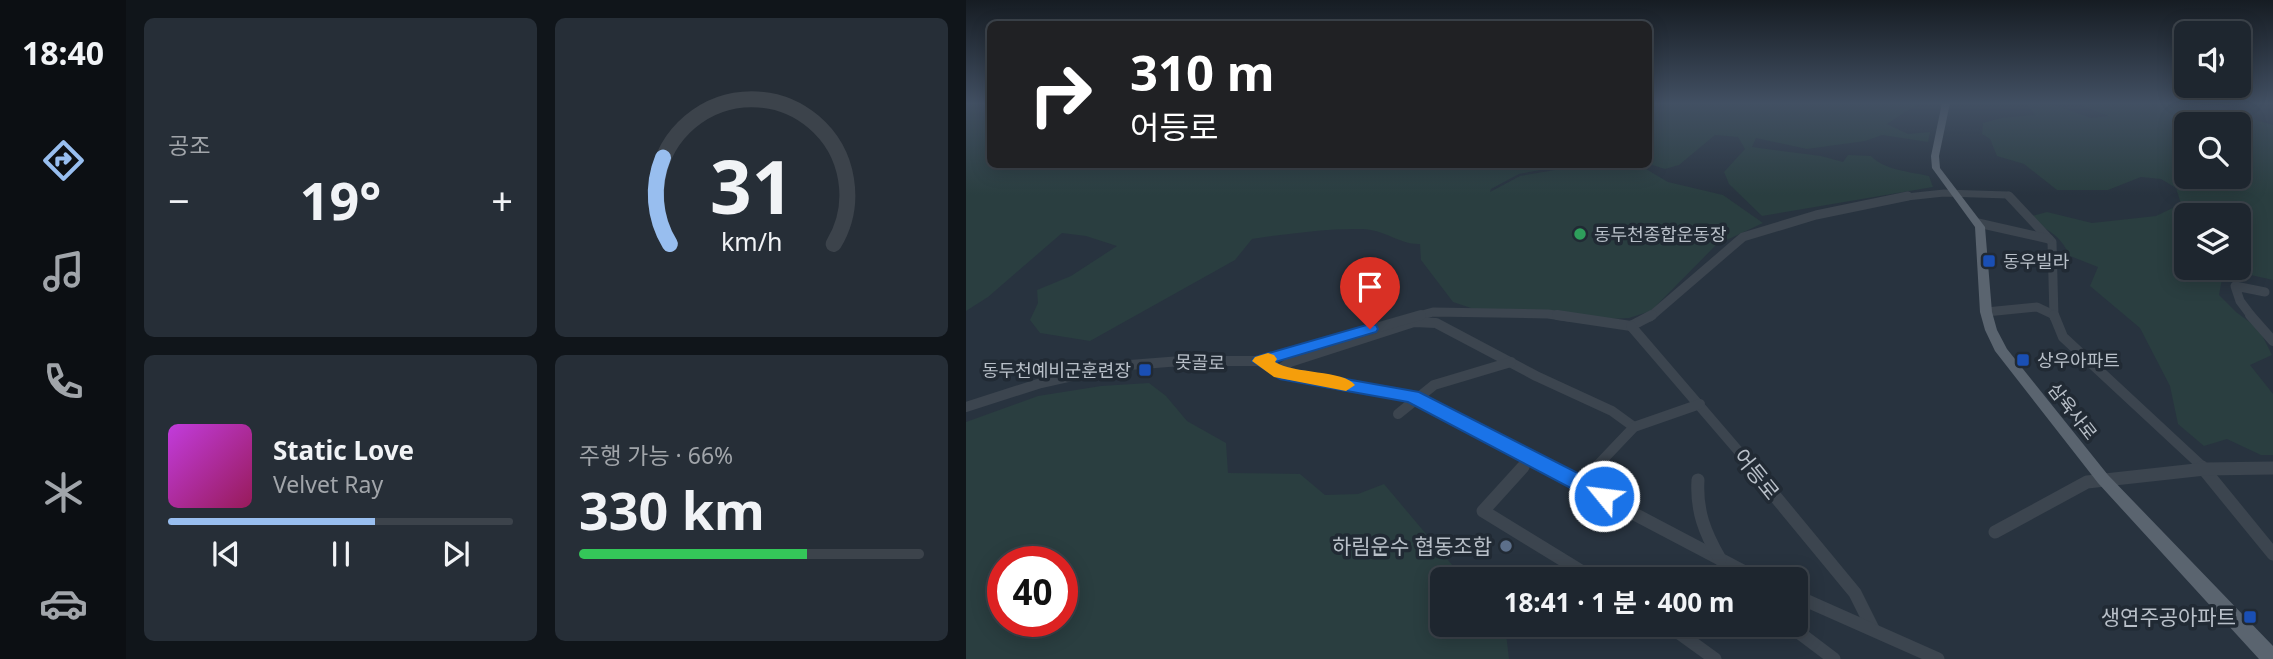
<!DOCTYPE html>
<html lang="ko">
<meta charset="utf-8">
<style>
:root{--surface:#1e262f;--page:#262e37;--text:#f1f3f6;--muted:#a1a5aa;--line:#3c434b;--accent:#98beef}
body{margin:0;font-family:"Noto Sans","Noto Sans KR",sans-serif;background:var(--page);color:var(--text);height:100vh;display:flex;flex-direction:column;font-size:26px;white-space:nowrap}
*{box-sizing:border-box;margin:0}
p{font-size:23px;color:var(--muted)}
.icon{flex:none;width:38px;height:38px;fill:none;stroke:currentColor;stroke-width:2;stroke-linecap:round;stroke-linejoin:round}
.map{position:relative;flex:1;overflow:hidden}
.panel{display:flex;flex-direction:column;gap:18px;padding:18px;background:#10151a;width:840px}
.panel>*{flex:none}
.banner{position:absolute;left:21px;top:21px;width:665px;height:147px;border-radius:10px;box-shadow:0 4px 18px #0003,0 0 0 2px var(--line);background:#202124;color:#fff;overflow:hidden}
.controls{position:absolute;left:1208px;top:21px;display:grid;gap:14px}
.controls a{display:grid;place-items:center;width:77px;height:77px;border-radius:10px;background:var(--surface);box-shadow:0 4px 18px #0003,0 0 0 2px var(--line);font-size:35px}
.speed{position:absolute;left:21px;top:546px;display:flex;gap:14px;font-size:35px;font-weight:700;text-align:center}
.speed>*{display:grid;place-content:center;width:91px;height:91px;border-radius:50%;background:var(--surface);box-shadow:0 4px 18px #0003,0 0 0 2px var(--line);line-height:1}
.speed .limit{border:10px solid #d22;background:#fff;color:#111}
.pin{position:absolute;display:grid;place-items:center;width:60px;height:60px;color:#fff;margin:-72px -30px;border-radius:50% 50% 50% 0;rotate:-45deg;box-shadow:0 0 7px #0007}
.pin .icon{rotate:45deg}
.me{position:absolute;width:77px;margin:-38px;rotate:299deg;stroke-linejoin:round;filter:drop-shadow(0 0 5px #0008)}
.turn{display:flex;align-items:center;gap:24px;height:147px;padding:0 28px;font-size:32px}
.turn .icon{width:91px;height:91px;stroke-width:2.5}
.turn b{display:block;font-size:49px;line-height:60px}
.big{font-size:52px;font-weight:700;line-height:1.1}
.panel .card{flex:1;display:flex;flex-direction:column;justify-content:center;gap:10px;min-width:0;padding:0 24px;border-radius:10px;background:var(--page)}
.panel .dial{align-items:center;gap:0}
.dial svg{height:182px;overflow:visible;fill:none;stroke:var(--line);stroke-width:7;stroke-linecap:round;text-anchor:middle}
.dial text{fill:var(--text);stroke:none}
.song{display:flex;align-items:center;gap:21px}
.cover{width:84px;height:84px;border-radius:10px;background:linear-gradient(135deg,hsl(290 70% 55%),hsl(330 70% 35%))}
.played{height:7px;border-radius:4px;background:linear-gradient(90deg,var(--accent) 60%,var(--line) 60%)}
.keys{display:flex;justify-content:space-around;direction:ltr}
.heat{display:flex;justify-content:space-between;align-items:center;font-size:38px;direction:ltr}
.charge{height:10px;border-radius:5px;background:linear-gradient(90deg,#34c759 66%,var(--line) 0)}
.panel .tiles{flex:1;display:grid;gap:18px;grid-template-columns:repeat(2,1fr)}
.trip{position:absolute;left:464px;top:567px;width:378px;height:70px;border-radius:10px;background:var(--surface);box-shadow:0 4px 18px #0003,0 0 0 2px var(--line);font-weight:700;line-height:70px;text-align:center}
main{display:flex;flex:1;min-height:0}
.menu{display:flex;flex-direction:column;width:126px;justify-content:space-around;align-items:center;background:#0c0f13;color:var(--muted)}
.menu .icon{width:49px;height:49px}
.menu .selected{color:var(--accent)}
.menu b{font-size:32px;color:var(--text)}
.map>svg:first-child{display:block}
</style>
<main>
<nav class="menu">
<b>18:40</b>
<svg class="icon selected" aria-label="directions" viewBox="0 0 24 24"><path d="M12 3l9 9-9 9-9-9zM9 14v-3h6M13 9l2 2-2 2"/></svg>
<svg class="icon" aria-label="music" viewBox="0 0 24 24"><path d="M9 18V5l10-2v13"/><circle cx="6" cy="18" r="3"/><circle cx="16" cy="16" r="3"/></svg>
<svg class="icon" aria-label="phone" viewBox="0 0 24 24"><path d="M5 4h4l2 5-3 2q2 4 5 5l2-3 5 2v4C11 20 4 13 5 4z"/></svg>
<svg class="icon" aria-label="climate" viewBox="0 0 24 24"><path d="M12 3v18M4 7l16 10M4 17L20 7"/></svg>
<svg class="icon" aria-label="car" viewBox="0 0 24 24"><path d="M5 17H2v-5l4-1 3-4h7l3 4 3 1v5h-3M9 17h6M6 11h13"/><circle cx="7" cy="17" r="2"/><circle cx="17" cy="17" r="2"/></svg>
</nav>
<section class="panel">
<div class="tiles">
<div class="card"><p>공조</p>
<div class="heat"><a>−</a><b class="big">19°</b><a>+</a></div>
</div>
<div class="card dial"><svg viewBox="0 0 100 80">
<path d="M14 69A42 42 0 1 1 86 69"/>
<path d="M14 69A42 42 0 0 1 11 31" stroke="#98beef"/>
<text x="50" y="56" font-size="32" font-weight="700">31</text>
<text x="50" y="72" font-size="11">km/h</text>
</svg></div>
<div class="card">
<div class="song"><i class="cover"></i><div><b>Static Love</b><p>Velvet Ray</p></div></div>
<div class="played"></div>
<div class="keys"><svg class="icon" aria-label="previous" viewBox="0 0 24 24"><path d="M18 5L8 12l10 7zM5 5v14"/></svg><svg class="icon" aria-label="pause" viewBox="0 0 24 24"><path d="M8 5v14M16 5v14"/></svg><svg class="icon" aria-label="next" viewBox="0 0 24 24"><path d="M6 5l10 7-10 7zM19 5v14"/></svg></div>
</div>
<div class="card"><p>주행 가능 · 66%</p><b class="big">330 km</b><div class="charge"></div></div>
</div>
</section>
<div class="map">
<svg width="1307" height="659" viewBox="0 0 1307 659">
<rect width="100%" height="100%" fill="#28333f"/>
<!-- green -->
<g fill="#2a3e40" fill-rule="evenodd">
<path d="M0,103H24V164L601,165L553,174L525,189L524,192L554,176L618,165H656L680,169L702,182L757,195L797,223L750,245L685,311L663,318L644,319L578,310H511L487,302L455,260L454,244C435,245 417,229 396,229C365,228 318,234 286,239L269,260L124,341L74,333L64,320L72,303L71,290L105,276L151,246L120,236L96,233L22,297L0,311Z"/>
<path d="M682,103H967L963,106L953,103L921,124L942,134L964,132L962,142L916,135L899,141L841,149L790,138L786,147L855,156L877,162L882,155L905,156C918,170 945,172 963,176L967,187L796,216L763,184L758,172L779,149L772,137L749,135L713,165L699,169L683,164Z"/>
<path d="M1059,103H1083L1125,118L1143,116L1108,103H1251L1269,114L1307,125V280L1258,269L1253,295L1270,312L1293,329L1306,355L1284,365L1307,394V455H1295L1261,439L1238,446L1212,424L1204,386L1174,328L1124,286L1132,267L1104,256C1092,231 1083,235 1066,216L1081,212L1126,223L1190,216L1215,204L1210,188L1195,179L1175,177L1142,190H1091L1058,164L1031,156L1024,139L1016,134L1017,123L1035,118L1069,115ZM1220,124H1272V177H1220ZM1220,215H1272V268H1220Z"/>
<path d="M183,383L200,396L221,421L260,443L262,473L334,474L359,495L392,494L418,484L498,579H476V625H539L543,659H0V422L72,396L135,386ZM37,562H96V621H37Z"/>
</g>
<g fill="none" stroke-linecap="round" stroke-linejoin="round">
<!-- minor-far3 -->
<polyline stroke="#3c454f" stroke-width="7" points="931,198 978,193 1042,195 1045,198"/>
<!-- minor-far2 -->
<g stroke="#3c454f" stroke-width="9">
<polyline points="1043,196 1086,242 1088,317"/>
<polyline points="1012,223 1083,239"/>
<polyline points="1020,312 1071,307 1088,315"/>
<polyline points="449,317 467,312 582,314 603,317"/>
<polyline points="684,317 777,237 850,215 942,196"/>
<polyline points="1286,317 1274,301 1269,286 1299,292"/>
</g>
<!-- minor-far1 -->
<g stroke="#3c454f" stroke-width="10">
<polyline points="591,315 665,326 686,315"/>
<polyline points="1088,315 1097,337 1238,468"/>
<polyline points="1284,315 1307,341"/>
<polyline points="665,326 787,468"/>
<polyline points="295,361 314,373 446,396 583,468"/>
<polyline points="312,371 324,362 448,322 470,323 570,376 646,411 668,427"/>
<polyline points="0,407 75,383 151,366 215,361 295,361 455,315"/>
<polyline points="432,414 468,385 545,362"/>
<polyline points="556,468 566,457"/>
<polyline points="629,468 668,427 734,404"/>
<polyline points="1289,468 1307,468"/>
</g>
<!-- minor -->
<g stroke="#3c454f" stroke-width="13">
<polyline points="557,467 517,511 628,579"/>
<polyline points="579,467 792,579"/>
<polyline points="785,467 889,593 907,629"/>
<polyline points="1236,467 1307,554"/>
<path d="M732,480C730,511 739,533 754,559"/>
<polyline points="615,483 631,467"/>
<polyline points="1029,532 1121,482 1239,469 1307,468"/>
<polyline points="830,596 972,659"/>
<polyline points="702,625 749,659"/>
<polyline points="823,625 868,659"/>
</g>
<!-- major -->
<polygon fill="#5a646f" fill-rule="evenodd" points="976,103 984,103 973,156 974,168 1019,227 1026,312 1031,330 1041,349 1142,475 1307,646 1307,659 1293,659 1132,483 1029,351 1019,330 1014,312 1009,227 966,168 965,156"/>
</g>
<!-- sky -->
<linearGradient id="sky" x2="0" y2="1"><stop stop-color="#161c23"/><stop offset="0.53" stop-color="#425063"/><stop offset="1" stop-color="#425063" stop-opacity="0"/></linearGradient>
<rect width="1307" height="195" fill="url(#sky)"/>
<!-- route -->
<polygon fill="#1a73e8" stroke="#114b97" stroke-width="2" points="404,324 410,325 412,329 410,332 309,362 318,368 453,392 645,490 648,496 645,502 638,504 631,502 442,402 314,379 286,361 289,357"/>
<!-- slow -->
<path fill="#f59e0b" d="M302,353L308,355L311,359L309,362C327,374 378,370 389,385L380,391L308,377L286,361L289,357Z"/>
<!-- markers -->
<circle fill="#2e9e5b" stroke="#212a34" stroke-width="2.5" cx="614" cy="234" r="7"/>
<g fill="#1a4fb4" stroke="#212a34" stroke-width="2.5">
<rect x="1016" y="254" width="14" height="14" rx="3.5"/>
<rect x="1050" y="353" width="14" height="14" rx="3.5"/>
<rect x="172" y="363" width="14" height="14" rx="3.5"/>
<rect x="1277" y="610" width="14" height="14" rx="3.5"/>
</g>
<circle fill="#5c6f8a" stroke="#212a34" stroke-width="2.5" cx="540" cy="546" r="7"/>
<g text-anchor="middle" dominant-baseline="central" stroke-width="7" stroke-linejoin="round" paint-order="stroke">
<!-- poi labels -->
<g font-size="18" fill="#b9c0c9" stroke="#212a34" text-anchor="start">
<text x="628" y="234">동두천종합운동장</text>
<text x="1037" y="261">동우빌라</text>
<text x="1071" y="360">상우아파트</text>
<text x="165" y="370" text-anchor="end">동두천예비군훈련장</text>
</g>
<!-- street labels -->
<g font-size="18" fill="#b9c0c9" stroke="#212a34">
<text transform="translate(234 362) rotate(1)">못골로</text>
<text transform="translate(1107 411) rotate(52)">삼육사로</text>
</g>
<!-- near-street labels -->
<g font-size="21" fill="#b9c0c9" stroke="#212a34">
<text transform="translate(791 474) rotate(51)">어등로</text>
</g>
<!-- near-poi labels -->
<g font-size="21" fill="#b9c0c9" stroke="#212a34" text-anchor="end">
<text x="526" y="546">하림운수 협동조합</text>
<text x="1270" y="617">생연주공아파트</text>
</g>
</g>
</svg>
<div class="controls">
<a><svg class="icon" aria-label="sound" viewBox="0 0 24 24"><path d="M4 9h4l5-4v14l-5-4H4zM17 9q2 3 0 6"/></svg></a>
<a><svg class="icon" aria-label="search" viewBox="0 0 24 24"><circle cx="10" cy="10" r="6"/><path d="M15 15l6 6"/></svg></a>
<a><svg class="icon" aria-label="layers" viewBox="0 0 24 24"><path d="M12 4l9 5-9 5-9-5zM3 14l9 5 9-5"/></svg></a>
</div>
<div class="speed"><div class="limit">40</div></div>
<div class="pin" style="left:404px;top:329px;background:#d93025"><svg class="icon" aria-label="arrive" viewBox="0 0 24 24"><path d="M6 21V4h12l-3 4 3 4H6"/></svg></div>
<svg class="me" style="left:638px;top:496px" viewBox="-20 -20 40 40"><circle r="17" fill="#1a73e8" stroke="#fff" stroke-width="3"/><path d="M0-11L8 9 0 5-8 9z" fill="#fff"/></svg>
<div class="trip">18:41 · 1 분 · 400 m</div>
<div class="banner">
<div class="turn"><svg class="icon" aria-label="right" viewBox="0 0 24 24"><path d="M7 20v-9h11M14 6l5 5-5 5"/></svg><div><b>310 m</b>어등로</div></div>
</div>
</div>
</main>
